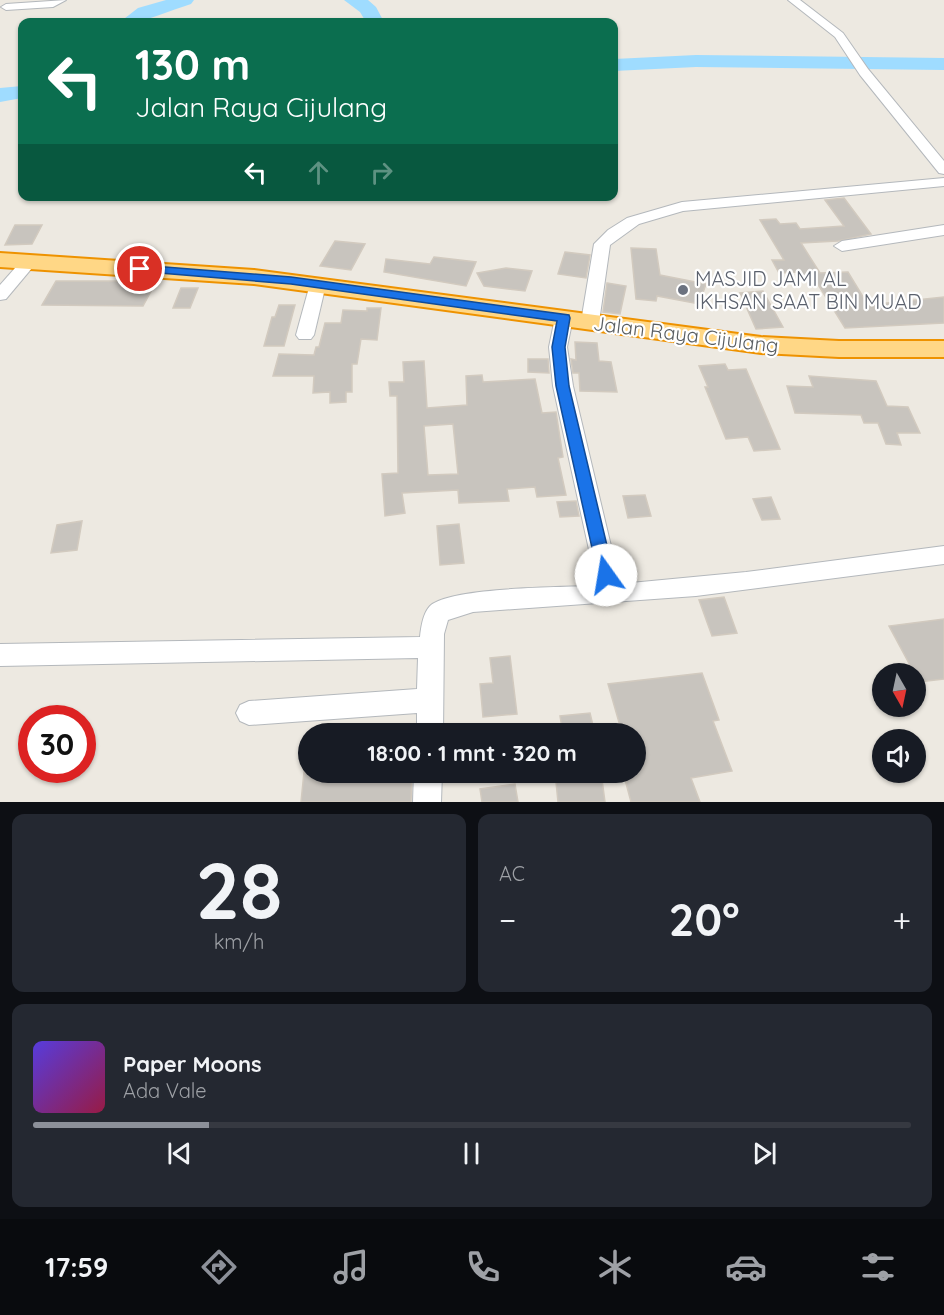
<!DOCTYPE html>
<html lang="id">
<meta charset="utf-8">
<style>
:root{--surface:#171b24;--page:#242831;--text:#f1f3f6;--muted:#9ea1a6;--line:#363941;--accent:#8c9099}
body{margin:0;font-family:Quicksand,sans-serif;background:var(--page);color:var(--text);height:100vh;display:flex;flex-direction:column;font-size:22px;white-space:nowrap}
*{box-sizing:border-box;margin:0}
p{font-size:20px;color:var(--muted)}
.icon{flex:none;width:33px;height:33px;fill:none;stroke:currentColor;stroke-width:2;stroke-linecap:round;stroke-linejoin:round}
.map{position:relative;height:802px;overflow:hidden}
.sheet{display:flex;flex-direction:column;gap:12px;padding:12px;background:#0d0f14;flex:1}
.sheet>*{flex:none}
.top-card{position:absolute;left:18px;top:18px;width:600px;height:183px;border-radius:12px;box-shadow:0 2px 4px #0004;background:#0b6e4f;color:#fff;overflow:hidden}
.needle{width:39px;rotate:171deg}
.buttons{position:absolute;left:872px;top:663px;display:grid;gap:12px}
.buttons a{display:grid;place-items:center;width:54px;height:54px;border-radius:50%;background:var(--surface);box-shadow:0 2px 4px #0004;font-size:30px}
.speed{position:absolute;left:18px;top:705px;display:flex;gap:12px;font-size:30px;font-weight:700;text-align:center}
.speed>*{display:grid;place-content:center;width:78px;height:78px;border-radius:50%;background:var(--surface);box-shadow:0 2px 4px #0004;line-height:1}
.speed .limit{border:9px solid #d22;background:#fff;color:#111}
.pin{position:absolute;display:grid;place-items:center;width:51px;height:51px;color:#fff;margin:-26px;border:3px solid #fff;border-radius:50%;box-shadow:0 2px 6px #0007}
.me{position:absolute;width:66px;margin:-33px;rotate:347deg;stroke-linejoin:round;filter:drop-shadow(0 0 4px #0008)}
.turn{display:flex;align-items:center;gap:21px;height:126px;padding:0 18px;font-size:27px}
.turn .icon{width:78px;height:78px;stroke-width:2.5}
.turn b{display:block;font-size:42px;line-height:51px}
.lanes{display:flex;align-items:center;height:57px;padding:0 18px;background:#0003;justify-content:center;gap:30px;direction:ltr}
.lanes .off{opacity:.35}
.big{font-size:45px;font-weight:800;line-height:1.1}
.sheet .tile{flex:1;display:flex;flex-direction:column;justify-content:center;gap:9px;min-width:0;padding:0 21px;border-radius:12px;background:var(--page)}
.sheet .dial{align-items:center;gap:0}
.dial b{font-size:78px;line-height:1}
.song{display:flex;align-items:center;gap:18px}
.cover{width:72px;height:72px;border-radius:9px;background:linear-gradient(135deg,hsl(250 70% 55%),hsl(340 70% 35%))}
.played{height:6px;border-radius:3px;background:linear-gradient(90deg,var(--accent) 20%,var(--line) 20%)}
.keys{display:flex;justify-content:space-around;direction:ltr}
.heat{display:flex;justify-content:space-between;align-items:center;font-size:33px;direction:ltr}
.sheet .tiles{flex:1;display:grid;gap:12px;grid-template-columns:1fr 1fr}
.tile:last-child{grid-column:span 2}
.trip{position:absolute;left:298px;top:723px;width:348px;height:60px;border-radius:30px;background:var(--surface);box-shadow:0 2px 4px #0004;font-weight:800;line-height:60px;text-align:center}
.menu{display:flex;height:96px;justify-content:space-around;align-items:center;background:#090b0e;color:var(--muted)}
.menu .icon{width:42px;height:42px}
.menu .active{color:var(--accent)}
.menu b{font-size:27px;color:var(--text)}
.map>svg:first-child{display:block}
</style>
<div class="map">
<svg width="944" height="802" viewBox="0 0 944 802">
<rect width="100%" height="100%" fill="#ede9e1"/>
<g fill="none" stroke-linecap="round" stroke-linejoin="round">
<!-- river -->
<g fill="#9fdcff" fill-rule="evenodd">
<path d="M166,0H194L191,4C168,11 143,24 120,22L138,8Z"/>
<polygon points="344,0 368,0 376,7 384,22 366,22 360,12"/>
<polygon points="696,55 944,58 944,70 696,67 614,71 614,59"/>
<polygon points="22,86 22,98 0,102 0,88"/>
</g>
</g>
<!-- building -->
<g fill="#c8c4be" stroke="#d2cabf" stroke-width="1.5" fill-rule="evenodd">
<polygon points="844,198 871,234 838,241 801,243 820,273 848,272 868,305 944,297 944,323 845,328 814,278 803,279 799,272 779,273 772,260 784,260 760,220 776,219 780,224 796,223 800,229 844,226 825,200"/>
<polygon points="15,225 42,225 32,244 5,245"/>
<polygon points="335,241 365,244 351,270 320,266"/>
<polygon points="631,248 656,249 660,275 706,284 699,304 657,296 656,301 636,299"/>
<polygon points="565,252 590,255 586,278 558,274"/>
<polygon points="434,257 476,262 466,286 384,272 386,259 430,264"/>
<polygon points="506,268 532,271 525,291 484,286 477,273"/>
<polygon points="56,281 111,281 156,282 143,306 42,305"/>
<polygon points="607,283 626,286 620,314 603,312"/>
<polygon points="181,288 198,288 190,308 173,308"/>
<polygon points="763,291 783,327 756,329 740,293"/>
<polygon points="279,305 295,305 284,346 264,346 272,317 275,317"/>
<polygon points="367,308 381,308 377,340 361,339 357,364 352,364 352,392 346,392 346,402 330,403 330,392 313,393 314,376 273,376 279,354 314,355 316,347 319,347 325,323 341,323 343,310 367,311"/>
<polygon points="575,342 597,343 599,361 611,362 617,392 580,391 579,373 573,373 571,359 576,360"/>
<polygon points="528,359 548,359 549,373 528,372"/>
<path d="M424,361L427,408L467,405L466,376L482,375L483,382L535,379L542,413L556,412L563,457L558,458L566,495L537,497L535,487L507,489L509,501L459,503L458,490L402,493L405,513L385,516L382,474L398,473L397,396H390L389,382H404L403,362ZM453,424L458,474L428,475L424,426Z"/>
<polygon points="725,364 728,370 746,369 780,449 754,451 748,437 726,439 705,387 708,387 699,366"/>
<polygon points="809,376 876,381 887,406 908,407 920,433 897,433 901,445 886,444 878,423 864,423 861,415 795,413 787,386 813,387"/>
<polygon points="645,495 651,516 628,518 623,496"/>
<polygon points="771,497 780,519 762,520 753,499"/>
<polygon points="576,501 579,516 560,517 557,502"/>
<polygon points="82,521 77,550 51,553 57,525"/>
<polygon points="459,524 464,563 440,565 437,526"/>
<polygon points="724,597 737,633 712,636 699,600"/>
<polygon points="944,619 944,679 919,682 889,626"/>
<polygon points="510,656 517,714 483,717 480,684 493,683 490,658"/>
<polygon points="702,673 719,720 713,721 732,771 691,778 700,802 631,802 623,772 636,772 636,732 622,733 608,684"/>
<polygon points="590,713 595,734 563,734 560,716"/>
<polygon points="304,772 412,772 411,802 301,802"/>
<polygon points="555,772 601,772 605,802 558,802"/>
<polygon points="515,784 518,802 482,802 480,789"/>
</g>
<g fill="none" stroke-linecap="round" stroke-linejoin="round">
<!-- minor casing -->
<g stroke="#b4b8bc" stroke-width="2">
<g id="minor">
<polygon points="66,0 53,7 6,10 1,7 6,4"/>
<polygon points="788,0 800,0 843,33 868,69 944,161 944,174 939,173 860,75 835,37"/>
<polygon points="944,178 944,186 683,211 639,224 610,245 599,322 590,327 581,322 594,244 608,230 627,218 682,202"/>
<polygon points="944,225 944,235 842,251 834,246 842,241"/>
<polygon points="29,257 37,262 6,299 0,300 0,285 23,259"/>
<polygon points="318,279 326,284 314,335 311,339 299,339 296,335 310,284"/>
<path d="M564,313L573,318L567,347L573,386L620,584L746,572L944,546V564L696,596L473,612L448,620L444,634L443,734H417V713L249,725L240,721L236,713L240,705L249,701L417,689L418,658L0,666V644L420,637C421,627 423,613 430,606C449,587 566,587 597,586L553,386L549,347L555,318Z"/>
<polygon points="414,772 442,772 441,802 413,802"/>
</g>
</g>
<!-- highway casing -->
<g stroke="#ee9200" stroke-width="4">
<polygon id="highway" points="0,253 254,270 761,337 839,341 944,341 944,357 839,357 761,353 254,284 0,267"/>
</g>
<!-- minor -->
<use href="#minor" fill="#fff" fill-rule="evenodd"/>
<!-- highway -->
<use href="#highway" fill="#ffd786" fill-rule="evenodd"/>
</g>
<!-- route -->
<polygon fill="#1a73e8" stroke="#114b97" stroke-width="1.5" points="140,265 291,277 569,315 570,318 565,347 569,386 614,575 612,580 601,580 598,575 556,386 552,347 557,321 291,284 136,271 136,266"/>
<!-- markers -->
<circle fill="#6b7280" stroke="#fff" stroke-width="2" cx="683" cy="290" r="6"/>
<g text-anchor="middle" dominant-baseline="central" stroke-width="4.5" stroke-linejoin="round" paint-order="stroke">
<!-- worship labels -->
<g font-size="20" fill="#5b616d" stroke="#fff" text-anchor="start">
<text x="695" y="278">MASJID JAMI AL<tspan x="695" dy="23">IKHSAN SAAT BIN MUAD</tspan></text>
</g>
<!-- street labels -->
<g font-size="20" fill="#595e62" stroke="#fff">
<text transform="translate(686 334) rotate(7)">Jalan Raya Cijulang</text>
</g>
</g>
</svg>
<div class="buttons">
<a><svg class="needle" viewBox="-14 -14 28 28"><path d="M0-13l5 13h-10z" fill="#e53935"/><path d="M0 13l5-13h-10z" fill="#9ea1a6"/></svg></a>
<a><svg class="icon" aria-label="sound" viewBox="0 0 24 24"><path d="M4 9h4l5-4v14l-5-4H4zM17 9q2 3 0 6"/></svg></a>
</div>
<div class="speed"><div class="limit">30</div></div>
<div class="pin" style="left:140px;top:269px;background:#d93025"><svg class="icon" aria-label="arrive" viewBox="0 0 24 24"><path d="M6 21V4h12l-3 4 3 4H6"/></svg></div>
<svg class="me" style="left:606px;top:575px" viewBox="-20 -20 40 40"><circle r="19" fill="#fff"/><path d="M0-13L10 11 0 6-10 11z" fill="#1a73e8"/></svg>
<div class="trip">18:00 · 1 mnt · 320 m</div>
<div class="top-card">
<div class="turn"><svg class="icon" aria-label="left" viewBox="0 0 24 24"><path d="M17 20v-9H6M10 6l-5 5 5 5"/></svg><div><b>130 m</b>Jalan Raya Cijulang</div></div>
<div class="lanes"><svg class="icon" aria-label="left" viewBox="0 0 24 24"><path d="M17 20v-9H6M10 6l-5 5 5 5"/></svg><svg class="icon off" aria-label="ahead" viewBox="0 0 24 24"><path d="M12 20V5M6 11l6-6 6 6"/></svg><svg class="icon off" aria-label="right" viewBox="0 0 24 24"><path d="M7 20v-9h11M14 6l5 5-5 5"/></svg></div>
</div>
</div>
<section class="sheet">
<div class="tiles">
<div class="tile dial"><b>28</b><p>km/h</p></div>
<div class="tile"><p>AC</p>
<div class="heat"><a>−</a><b class="big">20°</b><a>+</a></div>
</div>
<div class="tile">
<div class="song"><i class="cover"></i><div><b>Paper Moons</b><p>Ada Vale</p></div></div>
<div class="played"></div>
<div class="keys"><svg class="icon" aria-label="previous" viewBox="0 0 24 24"><path d="M18 5L8 12l10 7zM5 5v14"/></svg><svg class="icon" aria-label="pause" viewBox="0 0 24 24"><path d="M8 5v14M16 5v14"/></svg><svg class="icon" aria-label="next" viewBox="0 0 24 24"><path d="M6 5l10 7-10 7zM19 5v14"/></svg></div>
</div>
</div>
</section>
<nav class="menu">
<b>17:59</b>
<svg class="icon active" aria-label="directions" viewBox="0 0 24 24"><path d="M12 3l9 9-9 9-9-9zM9 14v-3h6M13 9l2 2-2 2"/></svg>
<svg class="icon" aria-label="music" viewBox="0 0 24 24"><path d="M9 18V5l10-2v13"/><circle cx="6" cy="18" r="3"/><circle cx="16" cy="16" r="3"/></svg>
<svg class="icon" aria-label="phone" viewBox="0 0 24 24"><path d="M5 4h4l2 5-3 2q2 4 5 5l2-3 5 2v4C11 20 4 13 5 4z"/></svg>
<svg class="icon" aria-label="climate" viewBox="0 0 24 24"><path d="M12 3v18M4 7l16 10M4 17L20 7"/></svg>
<svg class="icon" aria-label="car" viewBox="0 0 24 24"><path d="M5 17H2v-5l4-1 3-4h7l3 4 3 1v5h-3M9 17h6M6 11h13"/><circle cx="7" cy="17" r="2"/><circle cx="17" cy="17" r="2"/></svg>
<svg class="icon" aria-label="filters" viewBox="0 0 24 24"><path d="M4 7h16M4 17h16"/><circle cx="9" cy="7" r="2"/><circle cx="15" cy="17" r="2"/></svg>
</nav>
